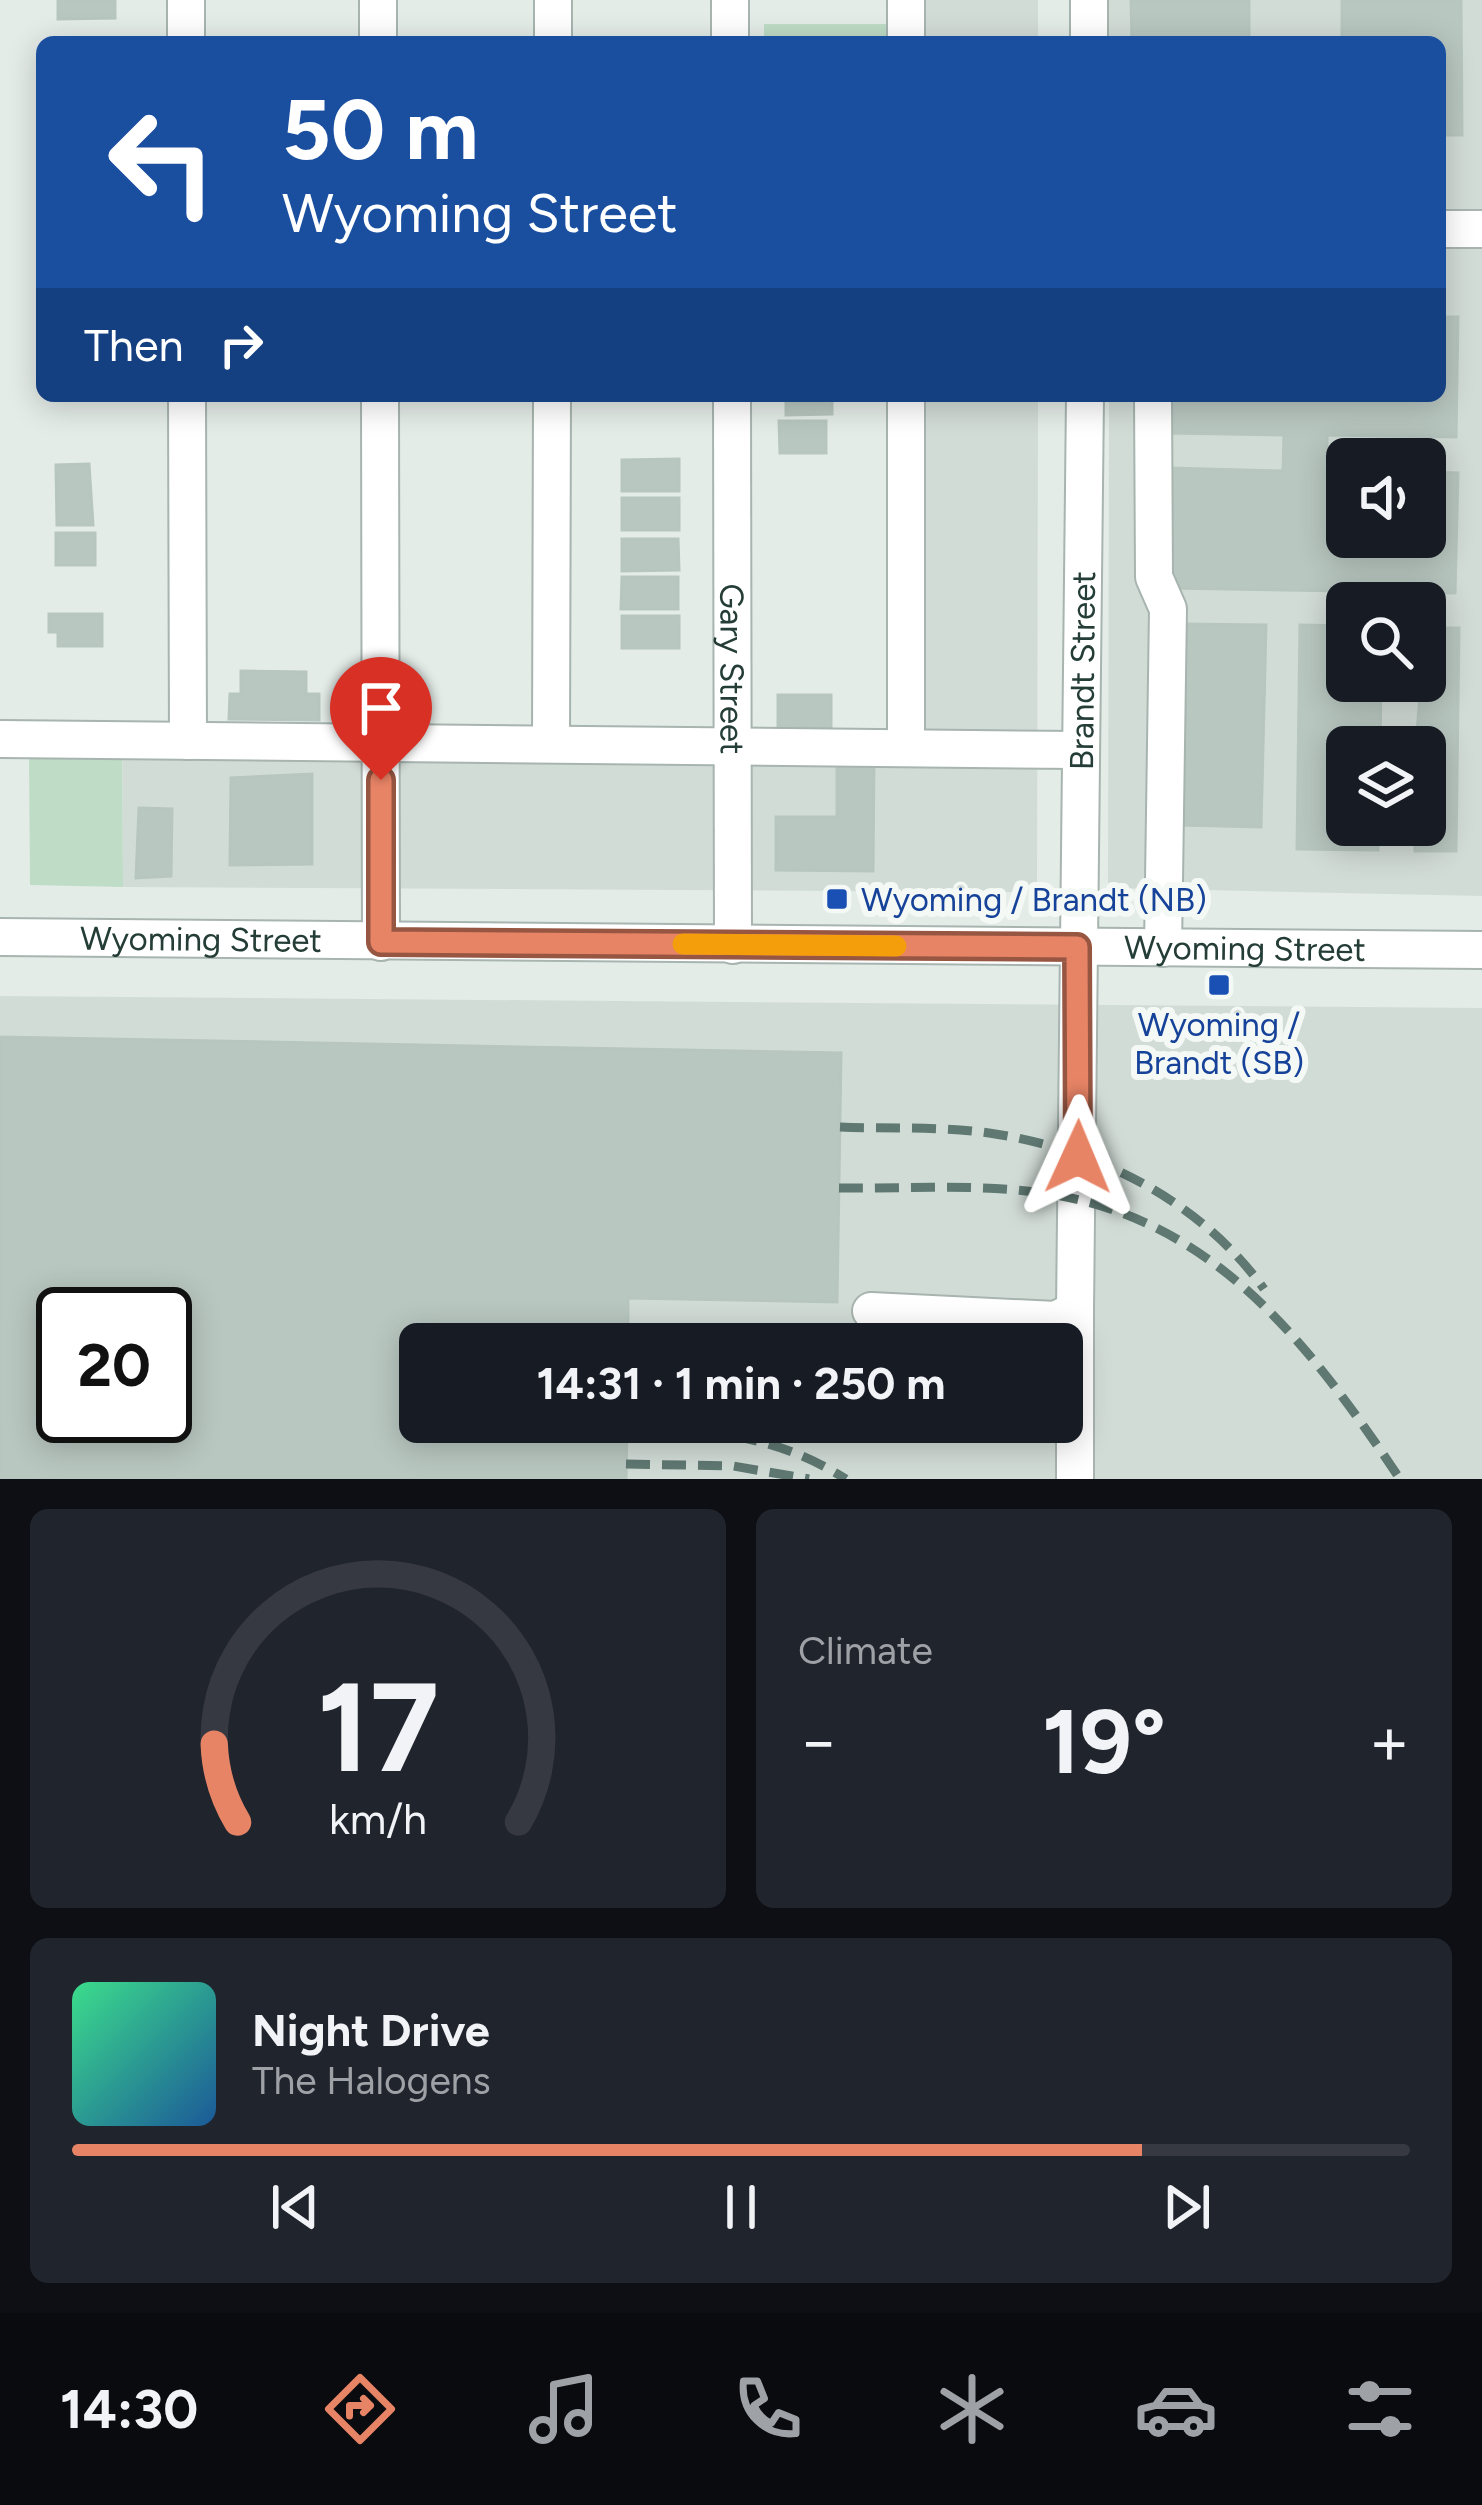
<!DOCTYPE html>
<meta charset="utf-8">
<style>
:root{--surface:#171b24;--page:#20242c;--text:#f1f3f6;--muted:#9ea1a6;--line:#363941;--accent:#e88466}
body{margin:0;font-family:Figtree,sans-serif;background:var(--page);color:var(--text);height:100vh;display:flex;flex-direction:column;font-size:45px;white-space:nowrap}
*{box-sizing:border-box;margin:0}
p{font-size:39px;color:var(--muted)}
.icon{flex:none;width:66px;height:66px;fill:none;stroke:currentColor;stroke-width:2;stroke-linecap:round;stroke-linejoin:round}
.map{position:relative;height:1479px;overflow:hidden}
.side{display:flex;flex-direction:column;gap:30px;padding:30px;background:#0d0f14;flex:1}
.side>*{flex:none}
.top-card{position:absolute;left:36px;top:36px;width:1410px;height:366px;border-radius:18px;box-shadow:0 6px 30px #0003;background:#1a4fa0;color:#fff;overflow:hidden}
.fabs{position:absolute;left:1326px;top:438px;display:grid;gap:24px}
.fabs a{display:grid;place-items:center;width:120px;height:120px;border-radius:18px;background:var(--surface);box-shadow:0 6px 30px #0003;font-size:60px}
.speed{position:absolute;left:36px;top:1287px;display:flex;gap:24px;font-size:60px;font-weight:700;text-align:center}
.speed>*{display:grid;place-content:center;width:156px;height:156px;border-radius:50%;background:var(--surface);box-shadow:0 6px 30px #0003;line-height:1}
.speed .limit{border:6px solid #111;border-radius:18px;background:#fff;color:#111}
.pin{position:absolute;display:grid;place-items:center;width:102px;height:102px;color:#fff;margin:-123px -51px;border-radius:50% 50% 50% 0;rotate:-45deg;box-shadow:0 0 12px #0007}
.pin .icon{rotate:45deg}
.me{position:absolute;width:132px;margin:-66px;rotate:1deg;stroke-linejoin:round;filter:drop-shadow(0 0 9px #0008)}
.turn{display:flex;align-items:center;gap:42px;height:252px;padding:0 48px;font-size:54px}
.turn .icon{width:156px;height:156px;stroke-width:2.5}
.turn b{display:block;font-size:84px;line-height:102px}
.then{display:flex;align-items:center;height:114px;padding:0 48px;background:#0003;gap:24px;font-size:45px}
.big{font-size:90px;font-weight:700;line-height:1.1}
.side .card{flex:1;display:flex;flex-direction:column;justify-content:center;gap:18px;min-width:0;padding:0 42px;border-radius:18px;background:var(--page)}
.side .dial{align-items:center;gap:0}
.dial svg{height:312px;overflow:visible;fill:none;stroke:var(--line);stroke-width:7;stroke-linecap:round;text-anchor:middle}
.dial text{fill:var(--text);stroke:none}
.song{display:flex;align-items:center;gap:36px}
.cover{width:144px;height:144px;border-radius:18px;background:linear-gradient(135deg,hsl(150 70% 55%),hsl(210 70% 35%))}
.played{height:12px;border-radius:6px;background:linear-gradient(90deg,var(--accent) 80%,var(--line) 80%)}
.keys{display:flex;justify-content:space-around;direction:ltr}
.heat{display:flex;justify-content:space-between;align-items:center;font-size:66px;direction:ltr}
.side .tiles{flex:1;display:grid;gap:30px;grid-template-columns:1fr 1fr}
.card:last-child{grid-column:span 2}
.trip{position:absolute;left:399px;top:1323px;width:684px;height:120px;border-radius:18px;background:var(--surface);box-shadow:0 6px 30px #0003;font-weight:700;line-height:120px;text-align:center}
.menu{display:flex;height:192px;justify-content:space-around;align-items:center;background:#090b0e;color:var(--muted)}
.menu .icon{width:84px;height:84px}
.menu .on{color:var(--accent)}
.menu b{font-size:54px;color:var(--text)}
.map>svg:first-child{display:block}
</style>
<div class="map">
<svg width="1482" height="1479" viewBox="0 0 1482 1479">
<rect width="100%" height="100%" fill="#e4ece8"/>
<!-- built -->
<g fill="#d2dcd7" fill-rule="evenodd">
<rect x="895" y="0" width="143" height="42"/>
<path d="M1109,0H1482V896L1108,888L1109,396H1440V42H1109ZM1347,459H1425V537H1347ZM1347,603H1425V681H1347ZM1347,747H1425V825H1347Z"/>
<polygon points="893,396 1038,396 1037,892 123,887 122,723 887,733"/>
<path d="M0,996L1482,1008V1479H0ZM63,1314H165V1416H63ZM420,1344H1062V1422H420Z"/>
</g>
<!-- green -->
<g fill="#bedcc6">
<rect x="764" y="24" width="131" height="18"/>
<polygon points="122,751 123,887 30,885 29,753"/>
</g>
<!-- building -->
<g fill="#b9c7c1" stroke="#b7c6bf" stroke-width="3" fill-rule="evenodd">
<polygon points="58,0 115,0 115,18 58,19"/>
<polygon points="1131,0 1249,0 1249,42 1132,42"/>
<polygon points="1342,0 1461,0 1462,135 1440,135 1440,42 1342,42"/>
<polygon points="1440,317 1458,317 1456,437 1327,435 1327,470 1347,470 1347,537 1425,537 1425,472 1458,473 1455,593 1167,588 1170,468 1283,471 1284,435 1168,433 1169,396 1440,396"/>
<polygon points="786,396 832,396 832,414 786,415"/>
<polygon points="779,421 826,421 826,453 780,453"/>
<polygon points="679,459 679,491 622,491 622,460"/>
<polygon points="89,464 93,525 57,525 56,465"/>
<rect x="622" y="498" width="57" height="32"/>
<rect x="56" y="533" width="39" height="32"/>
<polygon points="622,539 678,539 679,570 622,571"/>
<polygon points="622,577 678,577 678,609 621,609"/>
<polygon points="49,614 102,614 102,646 58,646 58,632 49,632"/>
<rect x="622" y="616" width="57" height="32"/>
<polygon points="1184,624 1266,625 1261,827 1179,825"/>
<polygon points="1300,625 1347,626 1347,681 1381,681 1380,747 1347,747 1347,825 1378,825 1378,850 1297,849"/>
<polygon points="1425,628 1459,628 1456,851 1415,851 1415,825 1425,825 1425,747 1416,747"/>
<polygon points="241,671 306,672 306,694 319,694 319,720 229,719 230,694 241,694"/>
<rect x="778" y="695" width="53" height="32"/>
<polygon points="837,758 874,758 873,871 776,870 776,817 837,817"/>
<polygon points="312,774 312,864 230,865 231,778"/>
<polygon points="139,808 172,809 171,876 136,878"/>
<path d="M0,1037L841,1053L837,1302L628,1298V1344H420V1422H627L626,1479H0ZM63,1314H165V1416H63Z"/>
</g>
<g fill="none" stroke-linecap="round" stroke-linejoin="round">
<!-- minor casing -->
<g stroke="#a7b4af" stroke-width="40">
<g id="minor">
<polyline points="186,0 186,42"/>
<polyline points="378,0 378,42"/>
<polyline points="730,0 730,42"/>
<polyline points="1089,0 1089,42"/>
<polyline points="553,42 553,0"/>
<polyline points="906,42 906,0"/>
<polyline points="1440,229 1482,229"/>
<polyline points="187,396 188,741"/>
<polyline points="380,396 381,942"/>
<path id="s1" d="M732,396L733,945"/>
<polyline points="1153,396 1154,577 1168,609 1163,948"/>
<polyline points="0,739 1077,750"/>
<polyline points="551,744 552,396"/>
<polyline points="906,747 906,396"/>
<path id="s2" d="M0,937L1482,950"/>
<path id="s3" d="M871,1311L1056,1320L1075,1310L1085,396"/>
<polyline points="1075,1479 1075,1310"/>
</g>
</g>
<!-- minor -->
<use href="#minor" stroke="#fff" stroke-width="36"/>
<!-- rail -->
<g stroke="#5f7871" stroke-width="9" stroke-dasharray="24 12" stroke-linecap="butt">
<path d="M840,1127C889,1129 940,1126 989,1133C1096,1148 1201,1201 1264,1289"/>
<path d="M839,1188C908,1189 981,1183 1049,1194C1217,1220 1312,1348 1400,1479"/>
<path d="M626,1428C712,1432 770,1432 846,1479"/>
<polyline points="626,1464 733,1466 809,1479"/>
</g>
</g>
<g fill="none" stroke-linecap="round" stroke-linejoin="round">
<!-- route casing -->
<g stroke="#975642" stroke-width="30">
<polyline id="route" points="381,780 381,942 1077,947 1078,1157"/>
</g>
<!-- route -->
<use href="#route" stroke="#e88466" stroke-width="21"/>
<!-- slow -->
<polyline stroke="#f59e0b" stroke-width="21" points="683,944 896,946"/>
</g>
<!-- markers -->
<g fill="#1a4fb4" stroke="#f4f9f6" stroke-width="4.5">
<rect x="825" y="887" width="24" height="24" rx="6"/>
<rect x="1207" y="973" width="24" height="24" rx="6"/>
</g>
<g text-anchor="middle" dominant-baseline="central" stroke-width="12" stroke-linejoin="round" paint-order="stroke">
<!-- street labels -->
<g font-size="33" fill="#243d36" stroke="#f4f9f6">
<text stroke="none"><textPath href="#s1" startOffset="273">Gary Street</textPath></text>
<text stroke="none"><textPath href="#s3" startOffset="846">Brandt Street</textPath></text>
<text stroke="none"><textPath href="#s2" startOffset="201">Wyoming Street</textPath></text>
<text stroke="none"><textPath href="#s2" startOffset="1245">Wyoming Street</textPath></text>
</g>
<!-- transit labels -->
<g font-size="33" fill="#164399" stroke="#f4f9f6" text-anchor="start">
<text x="861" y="899">Wyoming / Brandt (NB)</text>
<text x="1219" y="1024" text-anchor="middle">Wyoming /<tspan x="1219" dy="38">Brandt (SB)</tspan></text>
</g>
</g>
</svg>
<div class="fabs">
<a><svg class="icon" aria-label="sound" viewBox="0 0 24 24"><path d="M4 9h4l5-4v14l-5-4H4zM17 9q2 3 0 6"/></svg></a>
<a><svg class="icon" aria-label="search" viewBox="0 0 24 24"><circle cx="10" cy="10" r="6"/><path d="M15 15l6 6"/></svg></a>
<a><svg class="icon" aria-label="layers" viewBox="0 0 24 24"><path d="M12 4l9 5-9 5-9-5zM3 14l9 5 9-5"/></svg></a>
</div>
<div class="speed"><div class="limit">20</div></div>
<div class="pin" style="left:381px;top:780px;background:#d93025"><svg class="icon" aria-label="arrive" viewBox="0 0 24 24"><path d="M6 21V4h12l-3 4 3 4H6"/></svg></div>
<svg class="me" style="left:1078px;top:1157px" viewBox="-20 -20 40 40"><path d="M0-17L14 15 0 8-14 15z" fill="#e88466" stroke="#fff" stroke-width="4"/></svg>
<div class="trip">14:31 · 1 min · 250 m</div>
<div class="top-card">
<div class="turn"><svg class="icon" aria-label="left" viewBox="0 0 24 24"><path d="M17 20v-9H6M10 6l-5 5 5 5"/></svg><div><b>50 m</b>Wyoming Street</div></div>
<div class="then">Then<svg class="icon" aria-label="right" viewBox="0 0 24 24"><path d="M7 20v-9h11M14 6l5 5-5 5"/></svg></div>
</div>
</div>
<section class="side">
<div class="tiles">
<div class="card dial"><svg viewBox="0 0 100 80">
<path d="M14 69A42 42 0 1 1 86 69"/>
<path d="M14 69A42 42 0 0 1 8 49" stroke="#e88466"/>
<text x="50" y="56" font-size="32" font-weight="700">17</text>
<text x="50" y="72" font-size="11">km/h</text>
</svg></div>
<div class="card"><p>Climate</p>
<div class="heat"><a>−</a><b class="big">19°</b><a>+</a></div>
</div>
<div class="card">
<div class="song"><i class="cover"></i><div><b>Night Drive</b><p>The Halogens</p></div></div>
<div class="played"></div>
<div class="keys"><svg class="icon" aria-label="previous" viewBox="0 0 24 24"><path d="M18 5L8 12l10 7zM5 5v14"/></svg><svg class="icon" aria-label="pause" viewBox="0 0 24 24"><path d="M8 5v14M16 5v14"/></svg><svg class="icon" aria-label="next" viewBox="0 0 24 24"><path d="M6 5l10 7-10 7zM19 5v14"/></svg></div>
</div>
</div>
</section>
<nav class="menu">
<b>14:30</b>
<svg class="icon on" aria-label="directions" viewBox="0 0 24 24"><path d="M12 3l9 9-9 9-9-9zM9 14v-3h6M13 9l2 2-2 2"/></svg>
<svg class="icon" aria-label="music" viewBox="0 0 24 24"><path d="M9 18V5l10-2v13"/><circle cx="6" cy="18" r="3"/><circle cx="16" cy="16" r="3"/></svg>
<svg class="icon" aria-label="phone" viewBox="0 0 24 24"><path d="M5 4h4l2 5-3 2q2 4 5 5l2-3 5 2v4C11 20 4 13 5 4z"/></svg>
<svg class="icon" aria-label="climate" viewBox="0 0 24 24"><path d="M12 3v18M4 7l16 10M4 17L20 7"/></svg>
<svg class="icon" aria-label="car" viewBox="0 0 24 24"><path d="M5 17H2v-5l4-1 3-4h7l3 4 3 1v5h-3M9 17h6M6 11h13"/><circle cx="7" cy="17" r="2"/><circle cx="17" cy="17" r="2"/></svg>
<svg class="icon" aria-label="filters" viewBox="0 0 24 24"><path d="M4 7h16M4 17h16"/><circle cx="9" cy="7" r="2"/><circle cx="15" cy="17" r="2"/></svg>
</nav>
